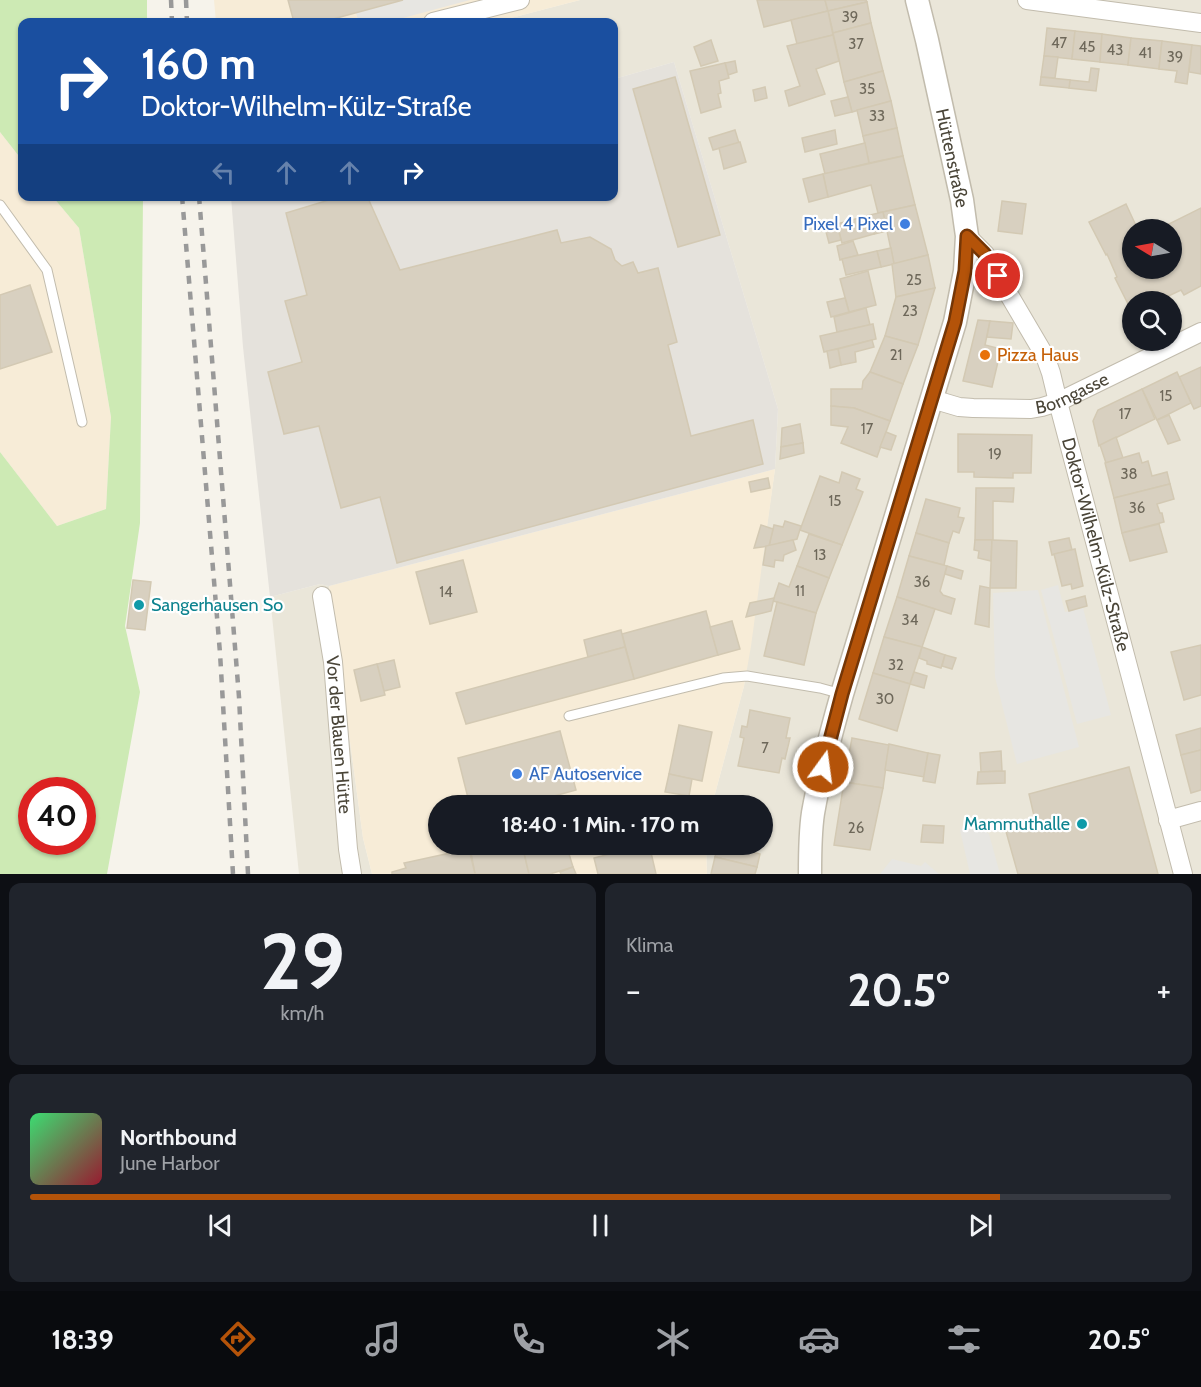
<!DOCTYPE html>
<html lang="de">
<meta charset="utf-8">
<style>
:root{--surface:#171b24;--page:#20242c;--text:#f1f3f6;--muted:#9ea1a6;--line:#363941;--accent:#b45309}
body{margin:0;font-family:Cabin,sans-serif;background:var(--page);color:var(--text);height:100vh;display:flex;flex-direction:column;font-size:22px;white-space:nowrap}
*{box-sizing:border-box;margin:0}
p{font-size:20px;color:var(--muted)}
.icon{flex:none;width:33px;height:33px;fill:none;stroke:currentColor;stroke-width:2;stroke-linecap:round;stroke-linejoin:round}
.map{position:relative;height:874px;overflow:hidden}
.details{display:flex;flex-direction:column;gap:9px;padding:9px;background:#0d0f14;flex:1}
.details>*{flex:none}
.guide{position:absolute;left:18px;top:18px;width:600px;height:183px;border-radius:12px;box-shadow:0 2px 4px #0004;background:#1a4fa0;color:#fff;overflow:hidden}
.needle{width:39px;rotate:280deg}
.buttons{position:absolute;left:1122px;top:219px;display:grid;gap:12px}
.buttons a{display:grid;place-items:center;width:60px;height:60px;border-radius:50%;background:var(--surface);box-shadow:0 2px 4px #0004;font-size:30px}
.speed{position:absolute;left:18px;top:777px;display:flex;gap:12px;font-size:30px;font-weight:700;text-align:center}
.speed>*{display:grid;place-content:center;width:78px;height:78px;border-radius:50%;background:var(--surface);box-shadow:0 2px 4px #0004;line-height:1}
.speed .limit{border:9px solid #d22;background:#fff;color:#111}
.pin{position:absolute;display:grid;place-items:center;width:51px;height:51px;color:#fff;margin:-26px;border:3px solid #fff;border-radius:50%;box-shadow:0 2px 6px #0007}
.me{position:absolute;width:66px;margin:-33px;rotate:14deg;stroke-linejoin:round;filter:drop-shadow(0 0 4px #0008)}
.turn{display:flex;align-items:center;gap:21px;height:126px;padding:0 24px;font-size:27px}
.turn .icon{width:78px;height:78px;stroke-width:2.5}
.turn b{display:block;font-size:42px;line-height:51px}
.lanes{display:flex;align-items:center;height:57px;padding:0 24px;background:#0003;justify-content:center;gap:30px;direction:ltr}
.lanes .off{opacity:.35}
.big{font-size:45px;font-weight:700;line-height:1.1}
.details .tile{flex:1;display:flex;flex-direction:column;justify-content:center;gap:9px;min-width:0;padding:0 21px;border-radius:12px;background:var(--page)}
.details .dial{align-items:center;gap:0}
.dial b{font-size:78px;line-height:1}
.song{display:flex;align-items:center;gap:18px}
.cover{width:72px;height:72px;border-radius:9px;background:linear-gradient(135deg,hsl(140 70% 55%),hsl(350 70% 35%))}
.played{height:6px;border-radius:3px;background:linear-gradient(90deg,var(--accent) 85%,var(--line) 85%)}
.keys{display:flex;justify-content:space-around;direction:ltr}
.heat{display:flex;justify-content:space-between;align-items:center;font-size:33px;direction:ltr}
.details .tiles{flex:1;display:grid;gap:9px;grid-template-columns:1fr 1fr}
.tile:last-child{grid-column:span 2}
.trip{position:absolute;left:428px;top:795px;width:345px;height:60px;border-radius:30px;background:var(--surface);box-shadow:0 2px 4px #0004;font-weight:700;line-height:60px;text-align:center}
.menu{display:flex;height:96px;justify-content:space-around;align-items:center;background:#090b0e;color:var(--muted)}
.menu .icon{width:42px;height:42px}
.menu .on{color:var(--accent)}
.menu b{font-size:27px;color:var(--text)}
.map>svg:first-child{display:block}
</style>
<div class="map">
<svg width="1201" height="874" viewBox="0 0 1201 874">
<rect width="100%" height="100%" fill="#f6f3eb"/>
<!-- residential -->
<g fill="#eae6d9" fill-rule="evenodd">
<path d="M580,0H1201V874H707L706,845L762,844V806L712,805L744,686L775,469L778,409L674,62L614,79V22H496ZM1132,230H1172V268H1132ZM1132,302H1172V340H1132Z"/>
<polygon points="320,584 329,586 363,838 372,874 299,874 270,597"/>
</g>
<!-- commercial -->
<g fill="#f7ecd7">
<polygon points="214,0 580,0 496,22 216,22"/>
<polygon points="0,132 22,160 22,196 53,197 79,228 111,417 106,509 57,526 0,452"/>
<polygon points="775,469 751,646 744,686 712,805 438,806 438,844 706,845 707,874 372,874 363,838 329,586"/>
</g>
<!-- industrial -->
<polygon fill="#e5e2dc" points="674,62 778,409 775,469 329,586 320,584 270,597 243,347 231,197 614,196 614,79"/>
<!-- green -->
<g fill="#cdeab4" fill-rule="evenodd">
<polygon points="0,0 147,0 147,22 22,22 22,160 0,132"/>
<path d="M53,197H143L140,523L125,626L140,692L107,874H0V452L57,526L106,509L111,417L79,228ZM32,790H82V842H32Z"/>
</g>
<!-- parking -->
<g fill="#e7e6e2">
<polygon points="403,0 470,0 388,22 359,22 356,13"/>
<polygon points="1058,585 1065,612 1083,608 1111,715 1077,724 1041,590"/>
<polygon points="1038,590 1079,747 1017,764 995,677 993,593"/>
<polygon points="976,825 989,834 1000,874 970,874 960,830"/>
<polygon points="892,859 921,866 925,862 939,874 880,874"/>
</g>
<!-- building -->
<g fill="#d8d0c0" stroke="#d3c9b3" stroke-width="1.5">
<polygon points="288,0 403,0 322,22 294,22"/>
<polygon points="757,0 825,0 828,11 764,27"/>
<polygon points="825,0 866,0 867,2 828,11"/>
<polygon points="867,2 871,23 833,33 828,11"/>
<polygon points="828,11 833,35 797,44 791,20"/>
<polygon points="871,23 883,71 844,82 833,33"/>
<polygon points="1047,28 1075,31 1072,59 1044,56"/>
<polygon points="1075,31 1102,34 1100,62 1072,59"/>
<polygon points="1102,34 1131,38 1128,65 1100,62"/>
<polygon points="833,35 839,61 816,69 825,94 789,106 785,91 800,86 787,46"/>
<polygon points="1131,38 1162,41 1159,69 1128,65"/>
<polygon points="711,40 718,61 701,66 694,47"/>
<polygon points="1162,41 1192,45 1187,84 1175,82 1177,71 1159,69"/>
<polygon points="1192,45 1201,46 1201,74 1189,72"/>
<polygon points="1044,56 1058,57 1055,78 1041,77"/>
<polygon points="735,61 737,72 728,75 725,63"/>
<polygon points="725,63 729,78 719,81 721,93 718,94 721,107 701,113 690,71"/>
<polygon points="1091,68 1099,69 1096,91 1069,88 1070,80 1089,82"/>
<polygon points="883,71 891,101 852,112 844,82"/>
<polygon points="675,77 720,235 678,247 633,89"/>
<polygon points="1041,77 1070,80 1069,88 1040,85"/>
<polygon points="765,87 767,98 755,101 753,90"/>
<polygon points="848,97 852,112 835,116 831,101"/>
<polygon points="891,101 897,128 863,136 857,110"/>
<polygon points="897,128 903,156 869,163 863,136"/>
<polygon points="735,130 739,143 713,150 709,138"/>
<polygon points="835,130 837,144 805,152 802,138"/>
<polygon points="740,142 746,162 724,169 719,148"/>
<polygon points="865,143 869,163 825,174 820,154"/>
<polygon points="903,156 915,205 878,213 871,185 828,197 823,174"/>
<polygon points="823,174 828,197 809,202 803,179"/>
<polygon points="342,196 367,196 400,270 557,230 561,243 590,237 611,249 615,260 622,266 633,262 638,273 658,268 677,342 668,345 691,436 753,420 763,464 397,563 380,497 341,508 319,426 284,434 268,372 302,362 285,301 307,295 286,213"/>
<polygon points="1002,201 1026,204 1022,234 998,231"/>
<polygon points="1126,204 1138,230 1132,230 1132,268 1172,268 1172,230 1157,230 1201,208 1201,286 1184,295 1181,290 1160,300 1161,302 1132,302 1132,312 1115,278 1117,277 1107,254 1106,255 1089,222"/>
<polygon points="915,205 928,255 894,264 883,212"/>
<polygon points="883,212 887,231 874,234 870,215"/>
<polygon points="870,215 874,234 842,243 837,224"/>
<polygon points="837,224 841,240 829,243 825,228"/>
<polygon points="853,241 858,255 840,260 837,246"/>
<polygon points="891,248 894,264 881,267 877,251"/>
<polygon points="877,251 881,267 846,275 842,259"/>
<polygon points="928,255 935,288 896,297 892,264"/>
<polygon points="868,271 876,305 849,312 840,279"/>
<polygon points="30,285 52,352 0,369 0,295"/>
<polygon points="935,288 918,345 885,336 896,297"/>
<polygon points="845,298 849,312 831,317 827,302"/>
<polygon points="866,308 870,325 837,332 834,317"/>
<polygon points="978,320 990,321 985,345 1001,349 992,387 963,381"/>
<polygon points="990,321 1013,323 1011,339 987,337"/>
<polygon points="873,324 876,339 824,352 820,336"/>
<polygon points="885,336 918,345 903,384 870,372"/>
<polygon points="872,340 874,347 855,352 856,362 841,365 838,349"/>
<polygon points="838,349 841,365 830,368 827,351"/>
<polygon points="1201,367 1201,406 1194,409 1179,377"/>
<polygon points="870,372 903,384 890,421 854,408 831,406 831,389 862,389 863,381"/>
<polygon points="1177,372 1191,403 1157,420 1142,389"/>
<polygon points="1142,389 1155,419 1099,446 1093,421 1098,410"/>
<polygon points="831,406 854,408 890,421 877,457 841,443 848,427 831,425"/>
<polygon points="1169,415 1180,440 1168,444 1157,420"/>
<polygon points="800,424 803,443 781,447 782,428"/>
<polygon points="886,432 896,436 891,450 880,447"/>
<polygon points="958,434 1032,435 1031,473 1013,473 1013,478 974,477 974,472 958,472"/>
<polygon points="1116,437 1123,458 1106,463 1100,445"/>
<polygon points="803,443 804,453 780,459 781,447"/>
<polygon points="1139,453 1142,463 1148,461 1152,476 1167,472 1170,484 1114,498 1105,463"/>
<polygon points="842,472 860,479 856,489 863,492 842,545 800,530 820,476 839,483"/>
<polygon points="768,478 770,488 751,492 749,482"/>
<polygon points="1170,484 1174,499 1157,504 1160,513 1162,513 1164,522 1122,533 1114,498"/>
<polygon points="976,488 1014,488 1013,502 993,501 993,540 975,540"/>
<polygon points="926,499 960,508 958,517 964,518 959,533 953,531 949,543 916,533"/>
<polygon points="785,521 801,526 797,539 769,546 774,525 783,527"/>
<polygon points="1159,524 1167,552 1130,561 1122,533"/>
<polygon points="761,525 773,529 769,546 754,548"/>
<polygon points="916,533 949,543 944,565 909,556"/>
<polygon points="809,534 842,545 829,578 797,566"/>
<polygon points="1069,538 1072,550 1052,555 1049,542"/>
<polygon points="793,540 796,550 784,555 783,561 775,560 774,567 763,565 766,546"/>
<polygon points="975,540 992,540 991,561 978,558 979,551 974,550"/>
<polygon points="992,540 1017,541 1016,588 990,588"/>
<polygon points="1075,549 1083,586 1072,589 1071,584 1062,586 1054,554"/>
<polygon points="909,556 947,566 940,591 943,595 955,599 951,614 897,597"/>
<polygon points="463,560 477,612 430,624 416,572"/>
<polygon points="797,566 829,578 816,613 773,601 779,583 789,587"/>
<polygon points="947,566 963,571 961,579 945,574"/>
<polygon points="133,580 151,582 145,630 127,628"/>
<polygon points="980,586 990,588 989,627 975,624"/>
<polygon points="1085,596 1087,606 1069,611 1066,601"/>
<polygon points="897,597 935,609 922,647 884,637"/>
<polygon points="774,598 771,611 746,617 750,603"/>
<polygon points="777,602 816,613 804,665 764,656"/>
<polygon points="706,611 718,655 634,679 622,634"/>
<polygon points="732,621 740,649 718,655 710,627"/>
<polygon points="621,630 625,647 588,657 584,640"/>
<polygon points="884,637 922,647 910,684 873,673"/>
<polygon points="1201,645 1201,695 1184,700 1171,652"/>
<polygon points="625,647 634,679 466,724 456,693"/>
<polygon points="922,647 945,655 941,668 927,664 927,661 919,658"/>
<polygon points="945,655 956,658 952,669 942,666"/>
<polygon points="394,660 400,687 384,691 377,664"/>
<polygon points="377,664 385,695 361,701 354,670"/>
<polygon points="914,672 927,676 924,688 910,684"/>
<polygon points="873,673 910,684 897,731 859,719"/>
<polygon points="750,710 790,718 786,738 790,738 785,759 782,758 779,773 738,766 744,738 740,737 742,726 747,727"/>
<polygon points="679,725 712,732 702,781 669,774"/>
<polygon points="1201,728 1201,750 1181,755 1176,735"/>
<polygon points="560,731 576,790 518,806 470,806 458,758"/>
<polygon points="852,738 889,745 883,788 844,782"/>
<polygon points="889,744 928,753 924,777 885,770"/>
<polygon points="1201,750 1201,790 1191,793 1181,755"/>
<polygon points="1001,751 1002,771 981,772 980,753"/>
<polygon points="928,753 940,755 935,783 923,781"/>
<polygon points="1129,767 1158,874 1018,874 1005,828 1035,820 1029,794"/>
<polygon points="1005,771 1005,783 977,784 978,772"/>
<polygon points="669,774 692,779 689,796 665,792"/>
<polygon points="844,782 883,788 870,850 834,845"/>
<polygon points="923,825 944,826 943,843 921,842"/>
<polygon points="511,844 522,844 529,874 475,874 471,853"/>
<polygon points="522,844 566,844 573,867 550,874 529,874"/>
<polygon points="649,844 656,874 598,874 594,858"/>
<polygon points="718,844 741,844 740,849 760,854 757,867 715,857"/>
<polygon points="469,849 475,874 392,874 392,872 406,868 404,863"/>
<polygon points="715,857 757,867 755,874 711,874"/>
<polygon points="573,867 576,874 561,874 560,872"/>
</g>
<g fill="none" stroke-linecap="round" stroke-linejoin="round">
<!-- service casing -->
<g stroke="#c2bcad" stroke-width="11">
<g id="service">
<polyline points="0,205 47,270 82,422"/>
<polyline points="569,716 723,678 747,676 820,688 842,694"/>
</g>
</g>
<!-- minor casing -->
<g stroke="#c2bcad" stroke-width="20">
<g id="minor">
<polyline points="1027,0 1201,23"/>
<polyline points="433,22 520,0"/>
<path id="s1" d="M967,236L985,254L1045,356L1051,373L1058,402L1183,874"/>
<path id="s2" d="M932,399L959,407L973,408L1031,409L1042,407L1058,402L1201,332"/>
<path id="s3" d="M322,596L333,662L348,849L352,874"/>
<polyline points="1168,820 1201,811"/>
</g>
</g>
<!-- tertiary casing -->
<g stroke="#c2bcad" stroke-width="25">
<path id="tertiary" d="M810,874C810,854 810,833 813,813C820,773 831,733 842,694L955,322L965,271L967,236L965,222L962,200L927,40L917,0"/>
</g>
<!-- service -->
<use href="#service" stroke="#fff" stroke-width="9"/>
<!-- minor -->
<use href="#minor" stroke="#fff" stroke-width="18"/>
<!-- tertiary -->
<use href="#tertiary" stroke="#fff" stroke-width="22"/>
<!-- rail -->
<g stroke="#999" stroke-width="4.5" stroke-dasharray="8 8" stroke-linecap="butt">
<polyline points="171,0 172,22"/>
<polyline points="186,0 187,22"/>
<polyline points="182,196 220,653 233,874"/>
<polyline points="199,196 239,697 248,874"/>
</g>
</g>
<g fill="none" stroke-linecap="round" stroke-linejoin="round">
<!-- route casing -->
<g stroke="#753606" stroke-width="15">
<polyline id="route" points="823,767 842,694 955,322 965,271 967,236 984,253 998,276"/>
</g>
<!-- route -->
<use href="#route" stroke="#b45309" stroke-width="10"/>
</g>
<!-- markers -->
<g fill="#3f7fe0" stroke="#fff" stroke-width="2">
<circle cx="905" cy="224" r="6"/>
<circle cx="517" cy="774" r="6"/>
</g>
<circle fill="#e8710a" stroke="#fff" stroke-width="2" cx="985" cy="355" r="6"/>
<g fill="#0f9aa8" stroke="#fff" stroke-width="2">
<circle cx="139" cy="605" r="6"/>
<circle cx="1082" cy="824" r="6"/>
</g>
<g text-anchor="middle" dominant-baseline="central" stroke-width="4.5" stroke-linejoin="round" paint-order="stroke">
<!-- number labels -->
<g font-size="15" fill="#6e685a">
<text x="850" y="17">39</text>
<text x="1059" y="43">47</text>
<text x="856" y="44">37</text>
<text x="1087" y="47">45</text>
<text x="1115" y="50">43</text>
<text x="1145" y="53">41</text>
<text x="1175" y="57">39</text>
<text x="867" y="89">35</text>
<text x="877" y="116">33</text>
<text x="914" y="280">25</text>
<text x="910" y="311">23</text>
<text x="896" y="355">21</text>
<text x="1166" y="396">15</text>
<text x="1125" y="414">17</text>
<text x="867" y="429">17</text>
<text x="995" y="454">19</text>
<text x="1129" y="474">38</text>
<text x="835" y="501">15</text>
<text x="1137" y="508">36</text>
<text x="820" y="555">13</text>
<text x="922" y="582">36</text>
<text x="800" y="591">11</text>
<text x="446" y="592">14</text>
<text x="910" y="620">34</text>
<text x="896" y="665">32</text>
<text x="885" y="699">30</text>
<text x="765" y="748">7</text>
<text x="856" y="828">26</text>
</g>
<!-- street labels -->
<g font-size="18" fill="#4a4538" stroke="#fff">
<text transform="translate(952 158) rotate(78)">Hüttenstraße</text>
<text stroke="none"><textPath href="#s2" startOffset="144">Borngasse</textPath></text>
<text stroke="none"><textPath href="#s1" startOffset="339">Doktor-Wilhelm-Külz-Straße</textPath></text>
<text stroke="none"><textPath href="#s3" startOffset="140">Vor der Blauen Hütte</textPath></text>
</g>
<!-- shop labels -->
<g font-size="18" fill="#366cbe" stroke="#fff" text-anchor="end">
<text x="893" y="224">Pixel 4 Pixel</text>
<text x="529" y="774" text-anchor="start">AF Autoservice</text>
</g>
<!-- food labels -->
<g font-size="18" fill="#c56008" stroke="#fff" text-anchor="start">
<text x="997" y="355">Pizza Haus</text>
</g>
<!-- culture labels -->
<g font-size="18" fill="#0d838f" stroke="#fff" text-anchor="start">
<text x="151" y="605">Sangerhausen So</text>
<text x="1070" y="824" text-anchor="end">Mammuthalle</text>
</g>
</g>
</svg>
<div class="buttons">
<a><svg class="needle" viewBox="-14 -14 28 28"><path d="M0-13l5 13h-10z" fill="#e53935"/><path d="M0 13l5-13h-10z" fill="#9ea1a6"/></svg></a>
<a><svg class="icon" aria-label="search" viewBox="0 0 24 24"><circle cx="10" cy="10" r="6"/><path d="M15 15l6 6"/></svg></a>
</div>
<div class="speed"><div class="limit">40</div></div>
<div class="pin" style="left:998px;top:276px;background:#d93025"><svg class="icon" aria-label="arrive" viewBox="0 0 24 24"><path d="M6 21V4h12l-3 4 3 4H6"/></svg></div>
<svg class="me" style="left:823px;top:767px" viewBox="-20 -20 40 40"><circle r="17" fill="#b45309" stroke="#fff" stroke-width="3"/><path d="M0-11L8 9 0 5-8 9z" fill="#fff"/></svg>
<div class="trip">18:40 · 1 Min. · 170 m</div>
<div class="guide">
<div class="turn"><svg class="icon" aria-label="right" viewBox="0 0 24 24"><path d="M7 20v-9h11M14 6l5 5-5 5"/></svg><div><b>160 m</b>Doktor-Wilhelm-Külz-Straße</div></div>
<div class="lanes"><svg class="icon off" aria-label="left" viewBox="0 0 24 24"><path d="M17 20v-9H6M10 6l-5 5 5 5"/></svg><svg class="icon off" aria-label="ahead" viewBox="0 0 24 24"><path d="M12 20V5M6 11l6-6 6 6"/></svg><svg class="icon off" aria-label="ahead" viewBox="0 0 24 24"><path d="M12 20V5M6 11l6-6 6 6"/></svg><svg class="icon" aria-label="right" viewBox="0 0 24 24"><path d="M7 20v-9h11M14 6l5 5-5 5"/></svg></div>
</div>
</div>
<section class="details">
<div class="tiles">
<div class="tile dial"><b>29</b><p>km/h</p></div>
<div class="tile"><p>Klima</p>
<div class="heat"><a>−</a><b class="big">20.5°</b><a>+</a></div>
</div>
<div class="tile">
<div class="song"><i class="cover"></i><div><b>Northbound</b><p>June Harbor</p></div></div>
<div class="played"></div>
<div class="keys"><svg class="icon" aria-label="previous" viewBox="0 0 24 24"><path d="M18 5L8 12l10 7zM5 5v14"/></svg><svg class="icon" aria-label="pause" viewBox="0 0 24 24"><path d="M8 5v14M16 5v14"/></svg><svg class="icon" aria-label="next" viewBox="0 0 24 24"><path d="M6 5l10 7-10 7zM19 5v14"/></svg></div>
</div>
</div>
</section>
<nav class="menu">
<b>18:39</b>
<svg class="icon on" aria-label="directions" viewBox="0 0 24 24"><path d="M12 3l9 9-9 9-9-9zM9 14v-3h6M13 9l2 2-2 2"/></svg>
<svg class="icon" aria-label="music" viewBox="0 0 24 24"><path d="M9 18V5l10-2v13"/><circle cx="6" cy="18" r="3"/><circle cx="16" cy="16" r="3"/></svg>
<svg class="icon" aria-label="phone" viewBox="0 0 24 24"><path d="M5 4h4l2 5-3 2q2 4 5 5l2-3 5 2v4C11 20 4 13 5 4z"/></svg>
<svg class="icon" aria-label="climate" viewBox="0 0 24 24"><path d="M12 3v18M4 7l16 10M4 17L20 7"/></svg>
<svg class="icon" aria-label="car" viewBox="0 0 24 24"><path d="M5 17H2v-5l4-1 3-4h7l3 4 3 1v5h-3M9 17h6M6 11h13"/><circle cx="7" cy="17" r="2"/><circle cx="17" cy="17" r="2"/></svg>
<svg class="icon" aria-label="filters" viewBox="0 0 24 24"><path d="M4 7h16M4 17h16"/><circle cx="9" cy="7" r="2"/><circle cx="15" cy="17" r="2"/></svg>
<b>20.5°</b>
</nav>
